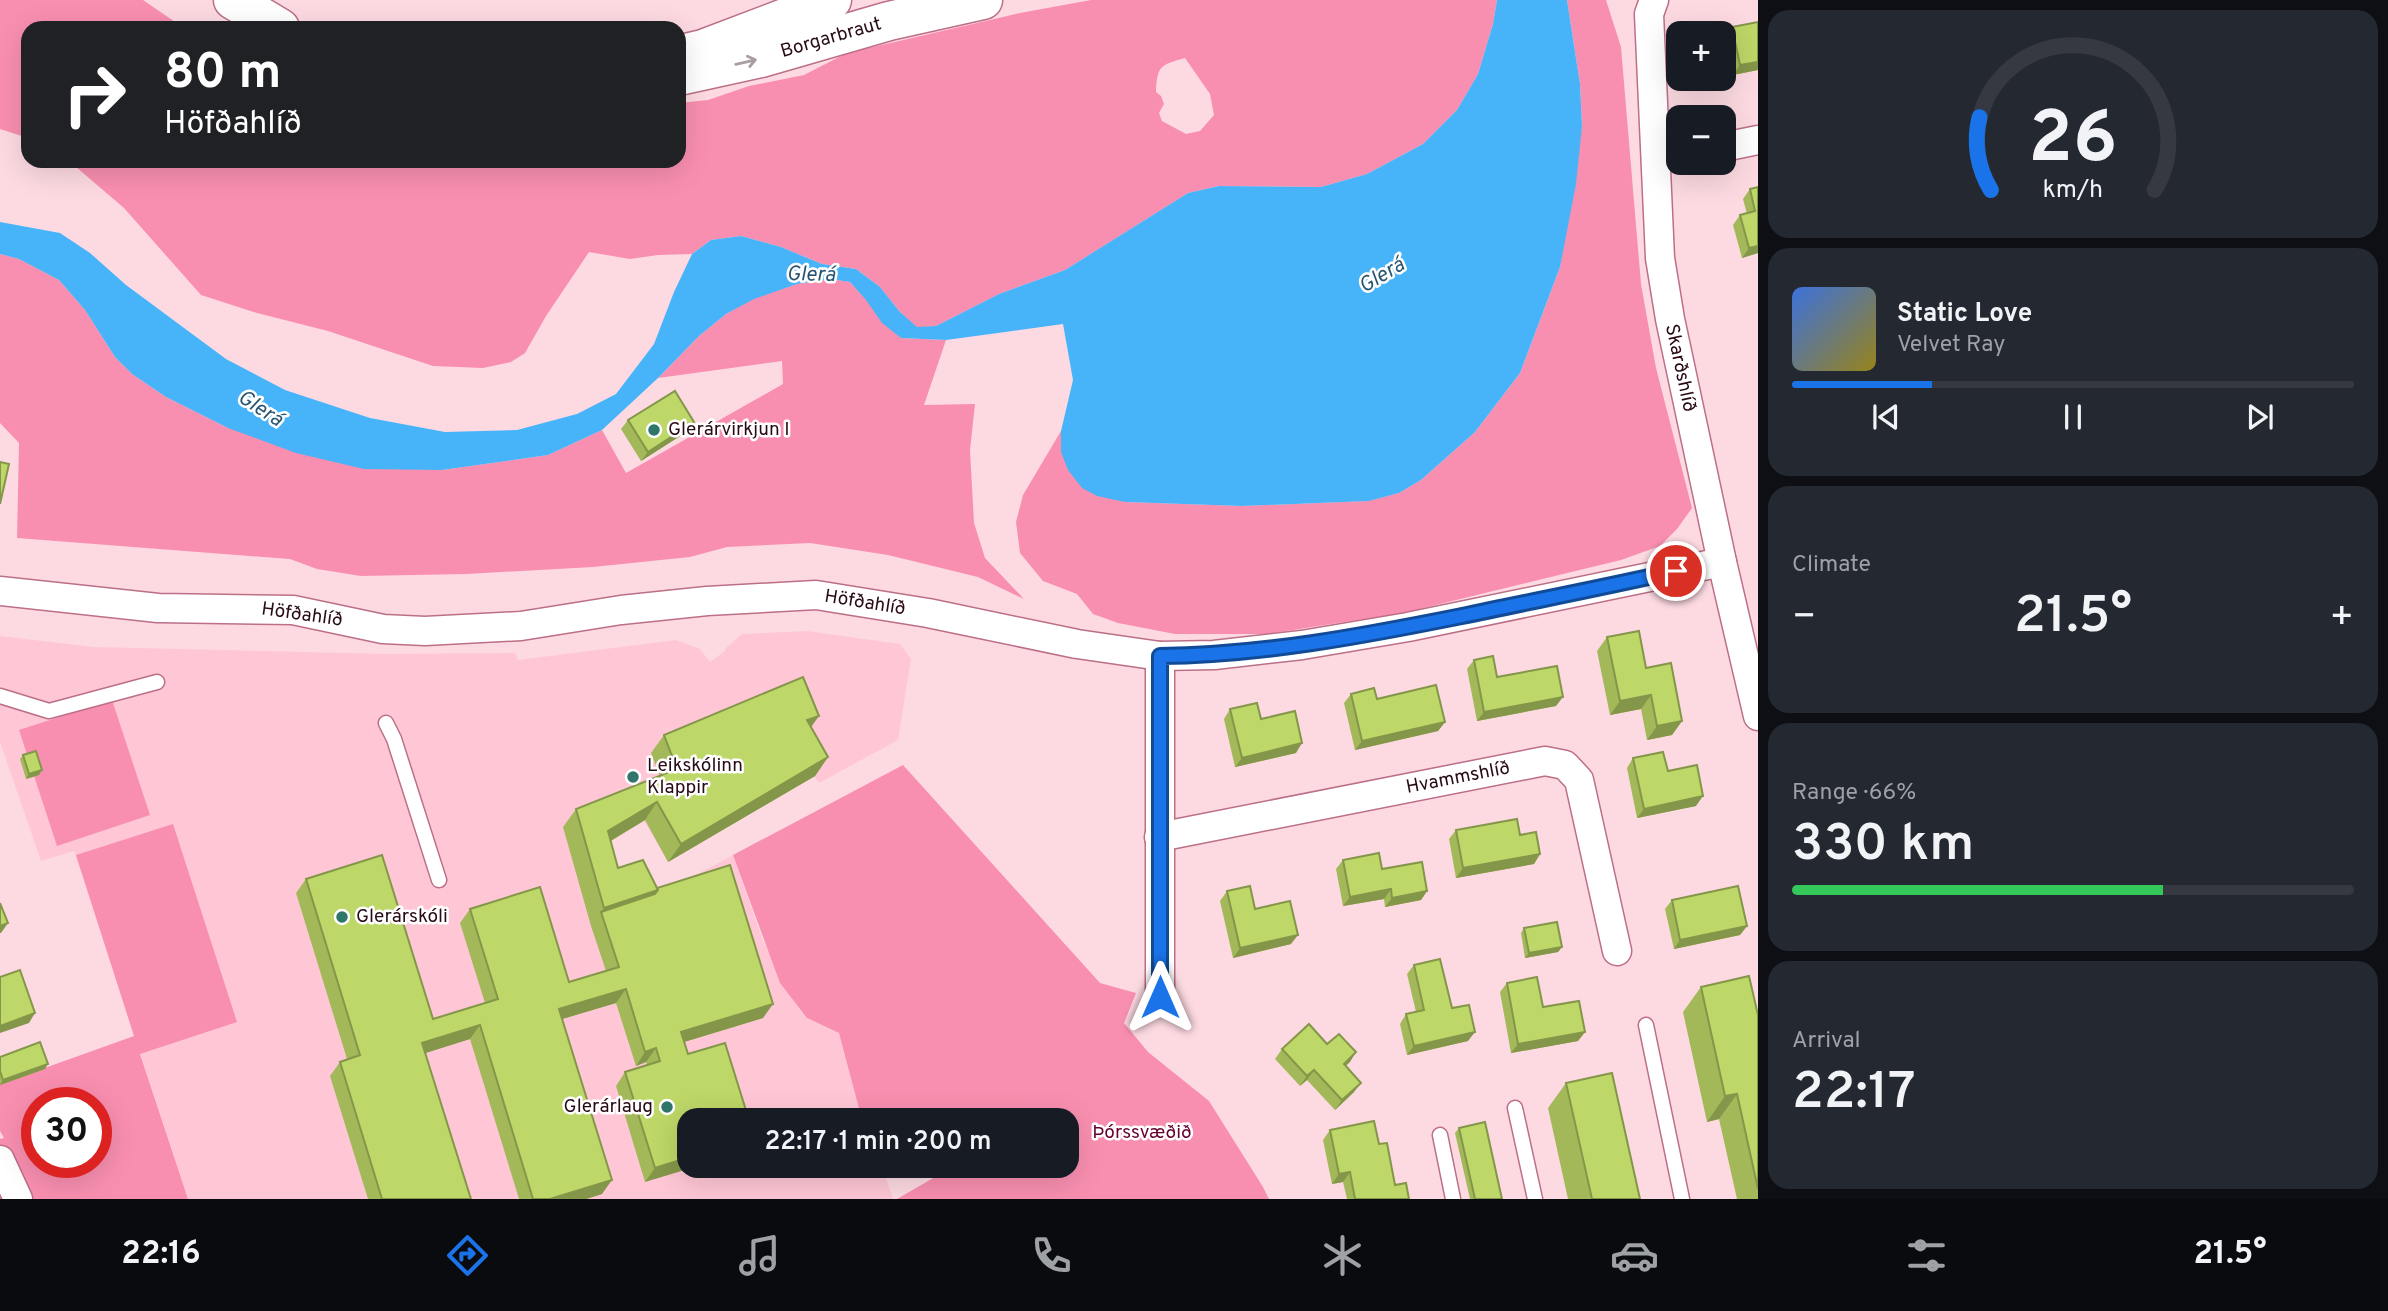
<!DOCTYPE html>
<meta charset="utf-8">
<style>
:root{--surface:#171b24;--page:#242831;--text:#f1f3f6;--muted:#9ea1a6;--line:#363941;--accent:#1a73e8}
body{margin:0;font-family:Overpass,sans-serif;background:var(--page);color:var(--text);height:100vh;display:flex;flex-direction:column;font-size:26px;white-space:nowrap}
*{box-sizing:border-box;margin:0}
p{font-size:23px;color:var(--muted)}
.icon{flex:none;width:38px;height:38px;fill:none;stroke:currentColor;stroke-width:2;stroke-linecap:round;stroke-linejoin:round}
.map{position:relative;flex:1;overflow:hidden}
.side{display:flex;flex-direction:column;gap:10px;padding:10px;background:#0d0f14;width:630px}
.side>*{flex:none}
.guide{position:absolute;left:21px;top:21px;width:665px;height:147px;border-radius:21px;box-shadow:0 7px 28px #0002;background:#202124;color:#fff;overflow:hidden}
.controls{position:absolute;left:1666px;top:21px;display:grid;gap:14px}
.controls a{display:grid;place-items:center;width:70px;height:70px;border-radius:14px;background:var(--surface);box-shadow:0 7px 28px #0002;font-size:35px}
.speed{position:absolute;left:21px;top:1087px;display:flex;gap:14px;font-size:35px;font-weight:700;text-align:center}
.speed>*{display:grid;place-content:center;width:91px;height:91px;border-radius:50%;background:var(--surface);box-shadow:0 7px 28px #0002;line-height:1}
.speed .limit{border:10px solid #d22;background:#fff;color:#111}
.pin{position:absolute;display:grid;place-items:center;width:60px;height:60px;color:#fff;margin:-30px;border:4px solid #fff;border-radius:50%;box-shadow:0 2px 7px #0007}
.me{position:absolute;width:77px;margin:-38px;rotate:0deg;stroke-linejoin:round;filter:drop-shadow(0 0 5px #0008)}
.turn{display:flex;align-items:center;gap:24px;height:147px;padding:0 28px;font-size:32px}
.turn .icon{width:91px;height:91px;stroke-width:2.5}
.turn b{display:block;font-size:49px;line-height:60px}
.big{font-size:52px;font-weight:600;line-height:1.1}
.side .widget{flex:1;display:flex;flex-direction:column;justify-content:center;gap:10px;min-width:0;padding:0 24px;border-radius:21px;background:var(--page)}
.side .dial{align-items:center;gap:0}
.dial svg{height:182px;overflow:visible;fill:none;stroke:var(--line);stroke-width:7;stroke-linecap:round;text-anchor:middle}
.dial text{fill:var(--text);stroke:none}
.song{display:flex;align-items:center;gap:21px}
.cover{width:84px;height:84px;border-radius:10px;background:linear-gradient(135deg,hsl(220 70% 55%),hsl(50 70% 35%))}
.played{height:7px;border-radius:4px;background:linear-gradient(90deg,var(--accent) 25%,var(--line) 25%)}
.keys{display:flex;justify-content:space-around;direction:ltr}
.heat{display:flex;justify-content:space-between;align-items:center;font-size:38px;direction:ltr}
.charge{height:10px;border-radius:5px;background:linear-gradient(90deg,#34c759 66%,var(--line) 0)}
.trip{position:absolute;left:677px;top:1108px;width:402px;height:70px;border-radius:21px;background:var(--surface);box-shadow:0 7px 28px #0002;font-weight:600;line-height:70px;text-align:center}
.tabs{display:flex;height:112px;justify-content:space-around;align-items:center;background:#090b0e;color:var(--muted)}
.tabs .icon{width:49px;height:49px}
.tabs .current{color:var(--accent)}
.tabs b{font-size:32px;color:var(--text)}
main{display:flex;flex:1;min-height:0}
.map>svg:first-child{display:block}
</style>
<main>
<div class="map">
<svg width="1758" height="1199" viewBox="0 0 1758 1199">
<rect width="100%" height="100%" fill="#fddae2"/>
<!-- built -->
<polygon fill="#ffc7d6" points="807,631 900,644 911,659 898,740 819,783 814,776 668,862 644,821 595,850 644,903 733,855 763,941 807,1018 839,1033 867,1120 690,1120 690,1166 882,1166 893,1199 188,1199 74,851 41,861 0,742 0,636 94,647 388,654 515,653 518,660 676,640 700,649 710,662 725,651 726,648 742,634"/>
<!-- green -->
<g fill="#f98fb0" fill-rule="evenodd">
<polygon points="0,0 143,0 184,28 28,28 28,138 0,129"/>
<path d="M1091,0H1497L1493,24L1478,74L1457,110L1423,144L1367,174L1321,187L1219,186L1188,193L1065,270L999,294L936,326L917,328L900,312L880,287L856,269L822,264L781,247L741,236L711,240L692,254L658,255L630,259L589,252L546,316L525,353L511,362L483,368L433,366L328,331L257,313L201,295L124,208L69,161H679V103L708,100L749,86L804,75L847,53L1020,13ZM1185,58L1210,94L1214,115L1200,131L1186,134L1162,121L1159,113L1164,104L1161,96L1156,92C1157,65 1161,65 1185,58Z"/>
<polygon points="1567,0 1606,0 1621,47 1641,284 1656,368 1692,508 1677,529 1660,546 1621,560 1403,613 1266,634 1175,634 1118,623 1093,614 1077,594 1043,581 1020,553 1016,522 1023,495 1061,431 1061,452 1125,502 1242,506 1368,501 1399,493 1421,480 1475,432 1520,373 1560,267 1582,126 1580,84"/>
<polygon points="0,254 19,259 59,280 85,310 115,357 132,374 166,397 228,428 442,470 548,455 602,430 626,473 783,384 782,361 658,378 699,336 726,314 754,298 797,284 830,279 850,282 901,338 946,340 924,405 975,404 970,450 974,523 985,558 1024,599 978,577 888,555 810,543 727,547 690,557 593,567 466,574 361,576 317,569 290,559 17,538 19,443 0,423"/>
<polygon points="112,700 150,815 57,846 19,730"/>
<polygon points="903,765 1100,983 1136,993 1124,1023 1148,1052 1209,1101 1263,1187 1269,1199 897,1199 954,1166 1068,1166 1068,1120 866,1120 860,1112 839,1033 807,1018 780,983 733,855"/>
<path d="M173,824L237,1022L140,1054L188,1199H0V1139L4,1138L0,1131V1084L134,1036L76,855ZM37,1102H96V1162H37Z"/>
</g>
<!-- water -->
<polygon fill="#47b4fa" points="1497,0 1567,0 1580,84 1582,126 1576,184 1560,267 1520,373 1475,432 1421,480 1399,493 1369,501 1242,506 1125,502 1097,496 1082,488 1068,470 1061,452 1061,431 1073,380 1063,324 946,340 901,338 882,323 866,300 850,282 830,279 797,284 754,299 726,314 699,336 658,378 602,430 548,455 442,470 364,469 296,453 228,428 166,397 132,374 115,357 85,310 59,280 19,259 0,254 0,222 60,233 90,253 126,285 226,359 285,390 370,418 445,432 517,430 577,414 616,394 654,344 674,292 692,254 711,240 741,236 781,247 822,264 856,269 880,287 900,312 917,327 936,326 999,294 1065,270 1188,193 1219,186 1321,187 1367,174 1423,144 1457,110 1478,74 1493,24"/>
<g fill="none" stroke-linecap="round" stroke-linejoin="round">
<!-- lane casing -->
<g stroke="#bc6f86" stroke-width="17">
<g id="lane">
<polyline points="0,696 49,711 157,682"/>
<polyline points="386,723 394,739 439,880"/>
<polyline points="1646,1025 1682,1199"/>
<polyline points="1515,1108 1535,1199"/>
<polyline points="1440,1135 1453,1199"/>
</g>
</g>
<!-- street casing -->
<g stroke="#bc6f86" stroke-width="31">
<g id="street">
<polyline points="1654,0 1649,14 1660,258 1670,319 1722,562 1758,716"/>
<polyline points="1724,147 1758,140"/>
<polyline points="0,591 158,608 293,610 383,629 425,631 521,626 621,610 707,601 816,595 928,613 1077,644 1160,656 1214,655 1302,645 1408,627 1722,562"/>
<polyline points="1160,656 1160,997"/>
<polyline points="1159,837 1545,761 1565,765 1579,780 1617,951"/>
<polyline points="0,1160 18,1199"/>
</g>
</g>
<!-- secondary casing -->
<g stroke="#bc6f86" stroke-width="41">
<g id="secondary">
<polyline points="233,0 280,28"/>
<polyline points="686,53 703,49 832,0"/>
<polyline points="679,76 761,58 889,21 983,0"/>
</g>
</g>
<!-- lane -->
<use href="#lane" stroke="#fff" stroke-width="14"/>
<!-- street -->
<use href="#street" stroke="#fff" stroke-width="28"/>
<!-- secondary -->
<use href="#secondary" stroke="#fff" stroke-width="38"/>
</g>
<!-- wall -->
<g fill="#a3b959">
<polygon points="1732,27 1758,70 1733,75 1726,36"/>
<polygon points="1758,187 1758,253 1742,258 1733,225 1740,215 1747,214 1743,199 1750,189"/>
<polygon points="628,420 694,422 688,431 641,461 621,429"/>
<polygon points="1607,637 1646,668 1682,721 1672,735 1647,740 1641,709 1610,715 1597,651"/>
<polygon points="1474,660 1497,677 1556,706 1477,721 1467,669"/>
<polygon points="1351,694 1445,722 1438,731 1355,750 1344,703"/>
<polygon points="1230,709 1261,719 1296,753 1235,767 1224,719"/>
<polygon points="811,727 828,757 815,776 668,862 645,820 611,841 618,868 657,888 763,1018 684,1042 688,1054 749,1120 645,1182 616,1086 625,1072 647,1065 646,1062 636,1066 616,1003 562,1019 602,1194 586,1199 519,1199 470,1039 425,1053 471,1199 368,1199 330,1076 340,1062 347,1059 296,893 306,879 433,1019 485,1003 460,923 470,909 569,982 606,971 591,926 563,827 576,809 660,776 651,753 664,735"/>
<polygon points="23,755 39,775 26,779 20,759"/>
<polygon points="1633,758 1668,771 1696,806 1637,818 1627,768"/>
<polygon points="1456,830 1520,835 1540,854 1534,864 1456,878 1449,839"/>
<polygon points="1343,860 1382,869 1427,891 1421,900 1385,907 1384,899 1343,906 1336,869"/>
<polygon points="1227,891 1255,909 1291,944 1233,958 1220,901"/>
<polygon points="1672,900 1747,926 1740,935 1674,949 1665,909"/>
<polygon points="1524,928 1562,947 1558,952 1525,958 1521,933"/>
<polygon points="1414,965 1452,1008 1468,1041 1407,1055 1400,1024 1406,1014 1416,1012 1407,974"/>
<polygon points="1507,983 1543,1007 1585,1032 1578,1041 1511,1053 1500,992"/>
<polygon points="1701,987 1758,1015 1758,1199 1737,1199 1719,1119 1707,1122 1683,1012"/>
<polygon points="1282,1049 1356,1052 1345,1066 1354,1092 1335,1110 1307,1080 1300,1086 1275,1059"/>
<polygon points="0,1057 45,1069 0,1085"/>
<polygon points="1566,1083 1640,1199 1568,1199 1548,1108"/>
<polygon points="1459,1128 1502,1199 1470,1199 1455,1133"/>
<polygon points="1330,1130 1379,1144 1395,1185 1409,1199 1347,1199 1343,1182 1332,1184 1323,1140"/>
</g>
<!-- shaded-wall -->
<g fill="#849649">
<polygon points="1758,62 1758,70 1733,75 1740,65"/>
<polygon points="1758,246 1758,253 1742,258 1749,248"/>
<polygon points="694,422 688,431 641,461 648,452"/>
<polygon points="1651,695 1641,709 1610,715 1620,701"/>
<polygon points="1563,697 1556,706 1477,721 1484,712"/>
<polygon points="819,716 806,734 807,720"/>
<polygon points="1682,721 1672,735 1647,740 1657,726"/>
<polygon points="1445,722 1438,731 1355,750 1362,741"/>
<polygon points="1302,743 1296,753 1235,767 1242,758"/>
<polygon points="828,757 815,776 668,862 681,844"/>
<polygon points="42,770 39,775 26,779 29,774"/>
<polygon points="1703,796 1696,806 1637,818 1644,809"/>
<polygon points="657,802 645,820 595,850 608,831"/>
<polygon points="1540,854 1534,864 1456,878 1463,868"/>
<polygon points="1391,889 1384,899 1343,906 1350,897"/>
<polygon points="658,890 646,908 601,912 604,908"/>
<polygon points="1427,891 1421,900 1385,907 1392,898"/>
<polygon points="8,923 1,933 0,933 0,926"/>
<polygon points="1747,926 1740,935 1674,949 1680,940"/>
<polygon points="1298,935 1291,944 1233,958 1240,948"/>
<polygon points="1562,947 1558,952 1525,958 1529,953"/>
<polygon points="626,989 616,1003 549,1023 559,1009"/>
<polygon points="773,1004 763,1018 671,1046 681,1032"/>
<polygon points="35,1013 29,1023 0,1033 0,1026"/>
<polygon points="480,1025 470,1039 413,1057 422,1043"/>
<polygon points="1475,1032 1468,1041 1407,1055 1414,1046"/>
<polygon points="1585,1032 1578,1041 1511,1053 1518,1044"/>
<polygon points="656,1048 646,1062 636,1066 645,1052"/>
<polygon points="1356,1052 1350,1062 1337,1074 1344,1064"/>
<polygon points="48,1064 45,1069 0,1085 3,1080"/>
<polygon points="1314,1070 1307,1080 1300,1086 1307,1076"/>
<polygon points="1361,1083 1354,1092 1335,1110 1342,1100"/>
<polygon points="1737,1094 1719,1119 1707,1122 1725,1096"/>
<polygon points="690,1157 690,1166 698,1166 645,1182 655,1168"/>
<polygon points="760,1166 803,1166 815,1169 809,1178"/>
<polygon points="1350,1172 1343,1182 1332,1184 1339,1174"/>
<polygon points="612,1180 602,1194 586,1199 550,1199"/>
</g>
<!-- building -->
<g fill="#bdd768" stroke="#849649" stroke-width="2">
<polygon points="1758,22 1758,62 1740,65 1732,27"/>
<polygon points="1758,187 1758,246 1749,248 1740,215 1755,211 1750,189"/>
<polygon points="675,391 694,422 648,452 628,420"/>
<polygon points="0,462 9,464 0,504"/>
<polygon points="1639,631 1646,668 1671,663 1682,721 1657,726 1651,695 1620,701 1607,637"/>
<polygon points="1493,656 1497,677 1557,666 1563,697 1484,712 1474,660"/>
<polygon points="803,677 819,716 807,720 828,757 681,844 657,802 608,831 618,868 643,860 658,890 604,908 576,809 677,769 664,735"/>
<polygon points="1436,685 1445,722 1362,741 1351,694 1374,688 1377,699"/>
<polygon points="1257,703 1261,719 1295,711 1302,743 1242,758 1230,709"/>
<polygon points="36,751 42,770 29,774 23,755"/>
<polygon points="1663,752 1668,771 1697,765 1703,796 1644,809 1633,758"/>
<polygon points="1517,819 1520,835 1536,832 1540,854 1463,868 1456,830"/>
<polygon points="1379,853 1382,869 1422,862 1427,891 1392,898 1391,889 1350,897 1343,860"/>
<polygon points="382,855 433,1019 498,999 470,909 540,887 569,982 619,967 601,912 655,894 658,890 657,888 730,865 773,1004 681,1032 688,1054 725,1043 749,1120 690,1120 690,1157 655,1168 625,1072 660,1061 656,1048 645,1052 626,989 559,1009 612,1180 550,1199 533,1199 480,1025 422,1043 471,1199 382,1199 340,1062 360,1055 306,879"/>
<polygon points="1250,886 1255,909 1290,901 1298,935 1240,948 1227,891"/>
<polygon points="1738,886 1747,926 1680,940 1672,900"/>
<polygon points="0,903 8,923 0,926"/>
<polygon points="1557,922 1562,947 1529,953 1524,928"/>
<polygon points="1440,959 1452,1008 1469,1005 1475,1032 1414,1046 1406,1014 1424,1010 1414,965"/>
<polygon points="20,970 35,1013 0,1026 0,977"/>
<polygon points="1749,976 1758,1015 1758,1189 1737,1094 1725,1096 1701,987"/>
<polygon points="1537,977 1543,1007 1579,1001 1585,1032 1518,1044 1507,983"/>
<polygon points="1309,1024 1327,1044 1339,1034 1356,1052 1344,1064 1361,1083 1342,1100 1314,1070 1307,1076 1282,1049"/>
<polygon points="40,1042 48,1064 3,1080 0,1071 0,1057"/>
<polygon points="1612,1073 1640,1199 1592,1199 1566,1083"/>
<polygon points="1374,1121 1379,1144 1387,1143 1395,1185 1406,1183 1409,1199 1355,1199 1350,1172 1339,1174 1330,1130"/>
<polygon points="1485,1122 1502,1199 1475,1199 1459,1128"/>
<polygon points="803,1166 816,1166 815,1169"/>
</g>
<!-- one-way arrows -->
<defs><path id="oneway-shaft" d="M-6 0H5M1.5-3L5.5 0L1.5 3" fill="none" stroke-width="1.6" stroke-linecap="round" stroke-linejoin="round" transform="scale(1.75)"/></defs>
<use stroke="#a99da1" href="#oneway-shaft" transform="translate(746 62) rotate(-13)"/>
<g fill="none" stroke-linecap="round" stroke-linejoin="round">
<!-- route casing -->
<g stroke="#114b97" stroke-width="18">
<path id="route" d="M1160,997V656C1262,655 1362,636 1462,616C1533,601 1605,587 1676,571"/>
</g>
<!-- route -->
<use href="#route" stroke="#1a73e8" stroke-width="12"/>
</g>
<!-- markers -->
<g fill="#2f7569" stroke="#fff" stroke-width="2.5">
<circle cx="654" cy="430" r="7"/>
<circle cx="633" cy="777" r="7"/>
<circle cx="342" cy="917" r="7"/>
<circle cx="667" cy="1107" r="7"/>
</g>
<g text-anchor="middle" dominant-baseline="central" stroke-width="5" stroke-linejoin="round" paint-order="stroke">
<!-- street labels -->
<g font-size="19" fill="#280b15" stroke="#fff">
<text transform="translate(831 38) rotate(-16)">Borgarbraut</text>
<text transform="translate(1680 368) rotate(78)">Skarðshlíð</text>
<text transform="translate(865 603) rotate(9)">Höfðahlíð</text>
<text transform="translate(302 615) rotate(8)">Höfðahlíð</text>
<text transform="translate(1458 778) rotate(-11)">Hvammshlíð</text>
</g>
<!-- poi labels -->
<g font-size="19" fill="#280b15" stroke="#fff" text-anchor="start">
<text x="668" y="430">Glerárvirkjun I</text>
<text x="647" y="766">Leikskólinn<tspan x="647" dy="22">Klappir</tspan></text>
<text x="356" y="917">Glerárskóli</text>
<text x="653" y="1107" text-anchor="end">Glerárlaug</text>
</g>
<!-- park labels -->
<g font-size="19" fill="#680032" stroke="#fff">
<text x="1142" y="1133">Þórssvæðið</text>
</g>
<!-- water labels -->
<g font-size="21" font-style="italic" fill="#295471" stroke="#fff">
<text transform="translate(811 275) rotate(1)">Glerá</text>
<text transform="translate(1382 276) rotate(-31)">Glerá</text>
<text transform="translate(260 409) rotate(33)">Glerá</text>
</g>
</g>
</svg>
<div class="controls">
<a>+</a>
<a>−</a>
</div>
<div class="speed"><div class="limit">30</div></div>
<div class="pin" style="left:1676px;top:571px;background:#d93025"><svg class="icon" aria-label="arrive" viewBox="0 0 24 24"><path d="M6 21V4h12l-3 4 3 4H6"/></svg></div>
<svg class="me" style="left:1160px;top:997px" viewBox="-20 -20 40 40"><path d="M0-17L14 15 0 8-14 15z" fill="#1a73e8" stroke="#fff" stroke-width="4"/></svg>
<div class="trip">22:17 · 1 min · 200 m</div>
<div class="guide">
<div class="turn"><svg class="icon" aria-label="right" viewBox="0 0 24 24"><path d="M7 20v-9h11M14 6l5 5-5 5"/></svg><div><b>80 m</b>Höfðahlíð</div></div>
</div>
</div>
<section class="side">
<div class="widget dial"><svg viewBox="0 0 100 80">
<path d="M14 69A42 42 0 1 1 86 69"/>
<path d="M14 69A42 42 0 0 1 9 37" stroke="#1a73e8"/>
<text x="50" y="56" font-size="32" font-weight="700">26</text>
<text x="50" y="72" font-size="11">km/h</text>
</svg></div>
<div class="widget">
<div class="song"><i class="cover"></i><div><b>Static Love</b><p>Velvet Ray</p></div></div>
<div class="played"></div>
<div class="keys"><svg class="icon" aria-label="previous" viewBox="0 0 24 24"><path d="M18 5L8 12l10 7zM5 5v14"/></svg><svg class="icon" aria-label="pause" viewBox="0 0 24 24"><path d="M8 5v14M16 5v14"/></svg><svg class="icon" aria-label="next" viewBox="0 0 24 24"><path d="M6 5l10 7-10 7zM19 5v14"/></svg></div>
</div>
<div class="widget"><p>Climate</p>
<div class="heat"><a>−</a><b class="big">21.5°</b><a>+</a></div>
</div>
<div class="widget"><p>Range · 66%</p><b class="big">330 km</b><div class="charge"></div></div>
<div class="widget"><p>Arrival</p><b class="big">22:17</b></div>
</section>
</main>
<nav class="tabs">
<b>22:16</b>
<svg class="icon current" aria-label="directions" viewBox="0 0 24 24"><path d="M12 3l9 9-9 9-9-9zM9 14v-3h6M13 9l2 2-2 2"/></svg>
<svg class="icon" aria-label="music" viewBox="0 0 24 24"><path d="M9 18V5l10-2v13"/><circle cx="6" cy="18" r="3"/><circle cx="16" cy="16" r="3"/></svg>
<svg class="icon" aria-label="phone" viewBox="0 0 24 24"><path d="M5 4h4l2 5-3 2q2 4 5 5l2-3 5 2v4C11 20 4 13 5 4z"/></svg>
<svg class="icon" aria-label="climate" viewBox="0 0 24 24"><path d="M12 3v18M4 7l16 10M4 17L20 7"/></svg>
<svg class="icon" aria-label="car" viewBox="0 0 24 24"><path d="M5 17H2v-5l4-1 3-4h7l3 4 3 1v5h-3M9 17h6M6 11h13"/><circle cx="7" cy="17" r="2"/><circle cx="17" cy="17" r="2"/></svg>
<svg class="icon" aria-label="filters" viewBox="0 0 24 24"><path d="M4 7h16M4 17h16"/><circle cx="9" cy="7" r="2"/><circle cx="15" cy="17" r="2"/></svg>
<b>21.5°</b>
</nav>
